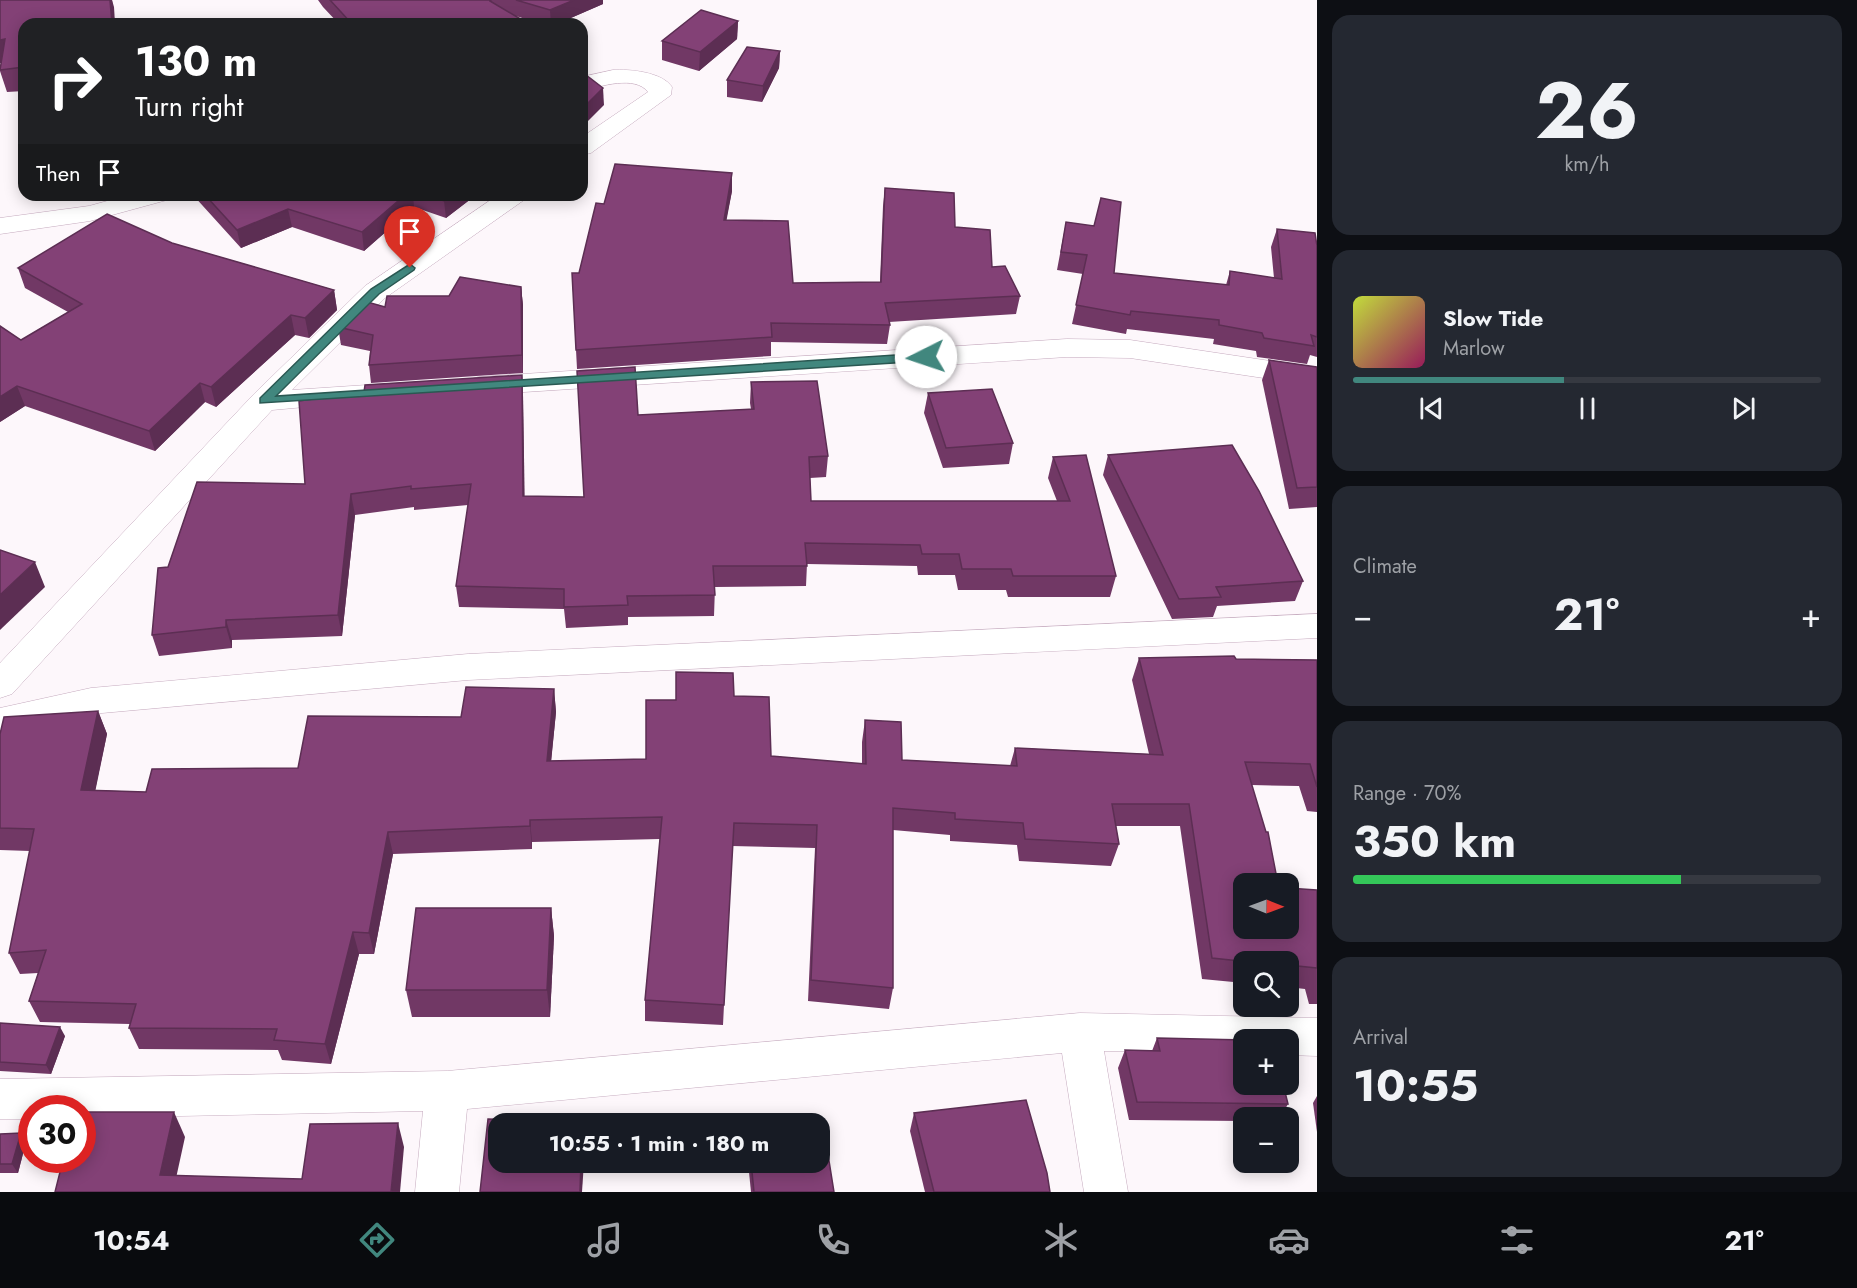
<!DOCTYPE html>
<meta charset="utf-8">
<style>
:root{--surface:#171b24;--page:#242831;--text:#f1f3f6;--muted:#9ea1a6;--line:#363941;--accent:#41877e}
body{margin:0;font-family:Jost,sans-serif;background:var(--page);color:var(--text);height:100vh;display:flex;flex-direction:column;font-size:22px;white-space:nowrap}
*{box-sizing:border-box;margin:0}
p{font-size:20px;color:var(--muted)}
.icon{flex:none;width:33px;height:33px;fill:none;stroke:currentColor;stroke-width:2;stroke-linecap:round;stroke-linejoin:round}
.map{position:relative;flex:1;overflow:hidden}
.side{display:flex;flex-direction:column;gap:15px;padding:15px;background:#0d0f14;width:540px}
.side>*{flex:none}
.banner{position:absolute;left:18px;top:18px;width:570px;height:183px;border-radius:18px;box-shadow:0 3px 15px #0003;background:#202124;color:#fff;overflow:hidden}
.needle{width:39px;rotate:91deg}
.controls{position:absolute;left:1233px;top:873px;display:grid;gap:12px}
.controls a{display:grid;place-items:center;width:66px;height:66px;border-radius:12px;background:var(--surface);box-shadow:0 3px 15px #0003;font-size:30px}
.speed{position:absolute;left:18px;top:1095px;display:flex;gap:12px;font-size:30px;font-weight:700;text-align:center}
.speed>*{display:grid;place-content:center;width:78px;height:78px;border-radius:50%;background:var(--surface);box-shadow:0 3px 15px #0003;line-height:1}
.speed .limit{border:9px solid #d22;background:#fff;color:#111}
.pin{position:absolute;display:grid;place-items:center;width:51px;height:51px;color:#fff;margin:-62px -26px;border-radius:50% 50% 50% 0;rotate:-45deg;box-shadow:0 0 6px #0007}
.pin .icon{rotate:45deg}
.me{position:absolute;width:66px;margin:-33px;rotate:266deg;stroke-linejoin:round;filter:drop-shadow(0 0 4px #0008)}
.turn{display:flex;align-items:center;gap:21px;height:126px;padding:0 18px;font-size:27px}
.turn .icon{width:78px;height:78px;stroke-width:2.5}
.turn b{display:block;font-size:42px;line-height:51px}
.then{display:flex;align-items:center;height:57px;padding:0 18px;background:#0003;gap:12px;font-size:22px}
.big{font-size:45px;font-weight:700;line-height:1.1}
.side .tile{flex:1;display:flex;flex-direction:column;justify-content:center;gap:9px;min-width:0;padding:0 21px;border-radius:18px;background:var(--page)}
.side .dial{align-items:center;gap:0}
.dial b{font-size:78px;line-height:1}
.song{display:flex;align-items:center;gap:18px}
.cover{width:72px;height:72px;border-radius:9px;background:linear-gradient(135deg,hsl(70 70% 55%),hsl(330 70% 35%))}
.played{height:6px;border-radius:3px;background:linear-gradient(90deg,var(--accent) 45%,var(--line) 45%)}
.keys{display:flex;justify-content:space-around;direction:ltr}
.heat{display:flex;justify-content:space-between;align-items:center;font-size:33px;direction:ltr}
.charge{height:9px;border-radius:4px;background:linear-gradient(90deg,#34c759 70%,var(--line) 0)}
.trip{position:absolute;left:488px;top:1113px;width:342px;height:60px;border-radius:18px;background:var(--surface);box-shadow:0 3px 15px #0003;font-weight:700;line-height:60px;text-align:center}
.dock{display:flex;height:96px;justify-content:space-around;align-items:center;background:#090b0e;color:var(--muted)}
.dock .icon{width:42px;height:42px}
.dock .active{color:var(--accent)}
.dock b{font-size:27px;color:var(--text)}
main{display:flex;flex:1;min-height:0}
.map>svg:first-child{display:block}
</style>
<main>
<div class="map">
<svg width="1317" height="1192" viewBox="0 0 1317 1192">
<rect width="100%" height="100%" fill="#fdf7fb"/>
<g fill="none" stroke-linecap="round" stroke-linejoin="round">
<!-- street casing -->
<g stroke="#c5aabe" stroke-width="1">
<g id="street">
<path d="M613,70C630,69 662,72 672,87L671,95L591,153L582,155V137L648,92C635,75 601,86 582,91V77Z"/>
<polygon points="129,195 171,195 167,200 90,221 0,234 0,218 89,206"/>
<polygon points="498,195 528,195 524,200 385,298 292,390 382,384 392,387 396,393 392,399 272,410 12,694 0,698 0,663 254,394 365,286"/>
<polygon points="1067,339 1130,340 1317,368 1317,386 1130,358 1067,357 478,395 468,392 464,386 468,380 478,377"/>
<polygon points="1317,614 1317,638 468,680 91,714 0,736 0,708 91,688 468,654"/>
<polygon points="1080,1013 1317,1018 1317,1056 1288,1055 1288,1040 1244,1040 1244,1054 1104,1051 1128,1192 1084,1192 1062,1053 467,1109 459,1192 415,1192 423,1111 82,1118 82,1108 32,1108 32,1119 0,1119 0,1079 447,1071"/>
</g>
</g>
<!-- street -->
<use href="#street" fill="#fff" fill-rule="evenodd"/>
</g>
<!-- wall -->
<g fill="#713865">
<polygon points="0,0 112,0 115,24 24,24 24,91 7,92 0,71 1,63 0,63"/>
<polygon points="318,0 603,0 603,4 557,24 541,24 516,16 524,21 524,24 339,24 323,7"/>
<polygon points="738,21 737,39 699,71 662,60 662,41"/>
<polygon points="780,51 779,68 762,102 727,97 727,80"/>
<polygon points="732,173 732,191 726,220 793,283 880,282 883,206 885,188 955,227 1020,296 1016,314 889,322 890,325 887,344 771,342 771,356 577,369 572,273 579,273 604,204"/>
<polygon points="193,195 476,195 446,218 414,207 364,251 292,227 241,248"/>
<polygon points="1066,222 1114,273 1226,285 1230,271 1274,278 1271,247 1277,229 1317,246 1317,357 1310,355 1307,364 1257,357 1256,351 1213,344 1214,339 1127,329 1126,334 1072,324 1083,274 1057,270"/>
<polygon points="172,243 334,290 337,310 309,338 295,335 216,407 205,402 155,451 25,406 0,422 21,340 68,312 25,288 18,268"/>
<polygon points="521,287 523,305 523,373 371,383 369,365 370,351 341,345 338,327 385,307 449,296"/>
<polygon points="1269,360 1317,367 1317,507 1289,509 1262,380"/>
<polygon points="522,375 523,395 524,496 584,497 638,415 751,409 750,403 751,382 828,456 826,477 810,478 811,501 1057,501 1048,478 1053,457 1116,576 1110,597 1008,597 1006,590 958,590 955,575 918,575 917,566 807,564 806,586 715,587 714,616 628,617 628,625 566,628 564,609 459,607 456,586 468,505 414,510 414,507 355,515 342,636 232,640 232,648 159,656 152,635 168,567 305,484"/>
<polygon points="928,393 1013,443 1009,464 943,468 924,413"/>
<polygon points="1108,455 1303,581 1295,601 1217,606 1213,617 1172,619 1103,475"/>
<polygon points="1139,658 1317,660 1317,812 1307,811 1299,786 1252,785 1244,928 1317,890 1317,1004 1309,1004 1305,989 1288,987 1288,962 1244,962 1244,983 1202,979 1180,826 1116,826 1119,844 1111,866 1019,861 1017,845 950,841 950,835 893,830 893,988 889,1009 808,1001 815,848 732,846 723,1025 645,1021 645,1000 660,839 532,842 532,849 393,854 374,954 359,954 331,1064 282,1060 278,1050 139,1049 129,1028 130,1024 40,1022 29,1001 38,973 20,974 9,953 30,851 0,850 0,734 98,711 107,734 95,790 146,792 298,768 554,689 556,712 551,761 646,759 676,700 734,696 771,756 862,764 862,742 865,720 902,760 1010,766 1015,748 1149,754 1132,680"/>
<polygon points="551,908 554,936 550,1017 412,1017 406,990"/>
<polygon points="0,1023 65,1036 51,1074 0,1071"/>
<polygon points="1157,1038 1244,1084 1288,1104 1280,1118 1244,1118 1244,1121 1129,1120 1118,1068 1125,1050 1152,1051"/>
<polygon points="1317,1096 1317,1132 1313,1103"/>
<polygon points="914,1113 1050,1192 925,1192 910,1131"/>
<polygon points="21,1133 26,1142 18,1173 0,1173 0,1134"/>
<polygon points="748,1162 819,1162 834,1192 751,1192"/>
</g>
<!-- shaded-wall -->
<g fill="#5c2e53">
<polygon points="110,0 112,0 114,7 115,24 112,24"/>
<polygon points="574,0 603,0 603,4 557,24 551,24 550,10"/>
<polygon points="738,21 737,39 699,71 700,52"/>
<polygon points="5,39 12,62 0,63 0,40"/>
<polygon points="780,51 779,68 762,102 763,86"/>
<polygon points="603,88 604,105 582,127 582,109"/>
<polygon points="732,173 732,191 723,239 724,220"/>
<polygon points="405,195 413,195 414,207 364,251 362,232"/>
<polygon points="451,195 476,195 446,218 444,201"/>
<polygon points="288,209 292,227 241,248 237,230"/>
<polygon points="521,287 523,305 523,373 522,355"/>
<polygon points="334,290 337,310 309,338 305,318"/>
<polygon points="291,315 295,335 216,407 211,387"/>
<polygon points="522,375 523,395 525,517 523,496"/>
<polygon points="200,383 205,402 155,451 149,431"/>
<polygon points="17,386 25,406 0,422 0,397"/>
<polygon points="351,494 355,515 342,636 338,615"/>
<polygon points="35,562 45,587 0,630 0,595"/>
<polygon points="226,620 232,640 232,648 226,627"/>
<polygon points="554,689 556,712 549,783 547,761"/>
<polygon points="98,711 107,734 91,812 81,790"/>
<polygon points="530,820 532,842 532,849 530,826"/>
<polygon points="388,832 393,854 374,954 369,933"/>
<polygon points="551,908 554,936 550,1017 547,990"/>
<polygon points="353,932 359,954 331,1064 325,1044"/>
<polygon points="60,1027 65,1036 51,1074 46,1065"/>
<polygon points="174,1112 185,1137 173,1192 160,1175"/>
<polygon points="398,1123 404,1147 400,1192 391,1192"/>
<polygon points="21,1133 26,1142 18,1173 12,1164"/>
<polygon points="581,1162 584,1162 582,1192 580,1192"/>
</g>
<!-- building -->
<g fill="#834176" stroke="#5c2e53" stroke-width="1.5">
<polygon points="0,0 110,0 112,24 24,24 24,67 0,70 5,39 0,40"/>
<polygon points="330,0 491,0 490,1 524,21 520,23 521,24 352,24"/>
<polygon points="516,0 574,0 550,10"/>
<polygon points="701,10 738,21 700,52 662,41"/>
<polygon points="747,47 780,51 763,86 727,80"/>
<polygon points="582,75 586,75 603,88 582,109"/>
<polygon points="615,164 732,173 724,220 788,221 793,283 881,282 885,188 954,193 955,227 990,230 992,267 1005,266 1020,296 885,303 890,325 771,323 772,337 576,350 572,273 579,273 596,203 604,204"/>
<polygon points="205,195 405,195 362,232 288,209 237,230"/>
<polygon points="429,195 451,195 444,201"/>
<polygon points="1101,198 1121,202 1114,273 1229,285 1230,271 1282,279 1277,229 1315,233 1317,246 1317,337 1311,335 1314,346 1264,338 1262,333 1219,325 1219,320 1131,311 1130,315 1076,305 1087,255 1061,252 1066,222 1094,226"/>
<polygon points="107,214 172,243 334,290 305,318 291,315 211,387 200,383 149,431 17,386 0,397 0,326 21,340 82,304 18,268"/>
<polygon points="460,277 521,287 522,355 369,365 373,335 338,327 364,301 385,307 387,296 449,296"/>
<polygon points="1269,360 1317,367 1317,487 1297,488"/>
<polygon points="635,367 638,415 754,409 751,382 817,381 828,456 809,457 811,501 1070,501 1053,457 1086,455 1116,576 1013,576 1011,569 962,569 959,554 922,554 920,545 805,543 807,566 713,566 715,595 627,596 628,605 564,607 564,589 456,586 471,484 411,489 411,486 351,494 338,615 226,620 226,627 152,635 158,568 168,567 197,482 305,484 299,401 364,392 365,385 522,375 523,496 584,497 577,371"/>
<polygon points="992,389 1013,443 946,448 928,393"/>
<polygon points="1232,445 1259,491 1303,581 1216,587 1221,597 1179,599 1108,455"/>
<polygon points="0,550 35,562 0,595"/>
<polygon points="1234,656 1236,659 1317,660 1317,787 1310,764 1245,762 1266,832 1268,832 1278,884 1244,884 1244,928 1288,928 1288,888 1317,890 1317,968 1288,965 1288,962 1249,962 1212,958 1189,804 1112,804 1119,844 1025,839 1023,823 955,819 955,813 893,808 893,988 811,980 817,825 734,823 724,1005 645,1000 662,817 530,820 530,826 388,832 369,933 353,932 325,1044 274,1040 277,1029 129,1028 136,1004 29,1001 46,950 9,953 34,829 0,828 0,734 4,717 98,711 81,790 146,792 152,769 298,768 308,716 461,717 466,687 554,689 547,761 646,759 646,700 676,700 676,672 733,673 734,696 769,697 771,756 866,764 865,720 901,722 902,760 1017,766 1015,748 1163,755 1139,658"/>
<polygon points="416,908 551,908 547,990 406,990"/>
<polygon points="0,1023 60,1027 46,1065 0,1062"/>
<polygon points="1157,1038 1244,1040 1244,1084 1283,1084 1288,1104 1137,1102 1125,1050 1160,1051"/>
<polygon points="1026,1100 1047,1173 1050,1192 934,1192 914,1113"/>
<polygon points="82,1112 174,1112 160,1175 302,1179 310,1124 398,1123 391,1192 55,1192 63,1160 82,1160"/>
<polygon points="488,1119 584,1122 584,1124 498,1124 498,1162 581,1162 580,1192 480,1192"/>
<polygon points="21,1133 12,1164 0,1164 0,1134"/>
<polygon points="826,1142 834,1192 754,1192 751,1162 819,1162 819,1143"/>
</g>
<!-- route -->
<polygon fill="#41877e" stroke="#2a5852" stroke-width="1.5" points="410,264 415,268 414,270 379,294 276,396 926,353 931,357 926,361 260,403 260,398 371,289"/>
</svg>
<div class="controls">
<a><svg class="needle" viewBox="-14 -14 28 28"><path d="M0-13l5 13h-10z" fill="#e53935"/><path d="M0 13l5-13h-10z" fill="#9ea1a6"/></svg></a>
<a><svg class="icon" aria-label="search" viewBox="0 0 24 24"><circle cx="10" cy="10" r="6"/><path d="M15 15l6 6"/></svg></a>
<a>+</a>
<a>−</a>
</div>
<div class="speed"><div class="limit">30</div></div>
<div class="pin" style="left:410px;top:268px;background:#d93025"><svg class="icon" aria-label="arrive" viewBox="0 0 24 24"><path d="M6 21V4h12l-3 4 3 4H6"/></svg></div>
<svg class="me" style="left:926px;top:357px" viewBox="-20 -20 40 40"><circle r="19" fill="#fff"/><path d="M0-13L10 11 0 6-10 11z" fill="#41877e"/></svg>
<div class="trip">10:55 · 1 min · 180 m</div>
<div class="banner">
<div class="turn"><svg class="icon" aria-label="right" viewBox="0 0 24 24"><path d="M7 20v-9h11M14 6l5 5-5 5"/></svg><div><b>130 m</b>Turn right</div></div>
<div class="then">Then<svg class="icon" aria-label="arrive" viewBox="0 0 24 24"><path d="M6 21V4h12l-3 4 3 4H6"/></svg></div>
</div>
</div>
<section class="side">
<div class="tile dial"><b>26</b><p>km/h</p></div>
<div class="tile">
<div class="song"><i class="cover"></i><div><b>Slow Tide</b><p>Marlow</p></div></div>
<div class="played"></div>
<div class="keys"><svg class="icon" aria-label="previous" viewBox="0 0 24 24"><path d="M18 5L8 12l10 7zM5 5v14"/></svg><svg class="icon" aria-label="pause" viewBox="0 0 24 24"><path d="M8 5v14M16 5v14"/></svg><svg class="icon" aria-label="next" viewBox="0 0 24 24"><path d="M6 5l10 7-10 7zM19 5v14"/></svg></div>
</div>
<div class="tile"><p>Climate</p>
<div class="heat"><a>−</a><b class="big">21°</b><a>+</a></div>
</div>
<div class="tile"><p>Range · 70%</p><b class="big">350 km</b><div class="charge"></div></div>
<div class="tile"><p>Arrival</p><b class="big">10:55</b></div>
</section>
</main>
<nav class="dock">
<b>10:54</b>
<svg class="icon active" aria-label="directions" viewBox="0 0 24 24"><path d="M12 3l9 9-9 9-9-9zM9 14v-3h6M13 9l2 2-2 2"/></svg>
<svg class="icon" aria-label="music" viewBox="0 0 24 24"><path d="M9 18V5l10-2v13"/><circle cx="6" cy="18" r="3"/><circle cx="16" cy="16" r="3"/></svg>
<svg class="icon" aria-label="phone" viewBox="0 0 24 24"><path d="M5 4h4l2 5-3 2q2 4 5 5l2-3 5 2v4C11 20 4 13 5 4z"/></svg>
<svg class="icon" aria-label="climate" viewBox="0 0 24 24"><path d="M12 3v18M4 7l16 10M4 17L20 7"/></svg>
<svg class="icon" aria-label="car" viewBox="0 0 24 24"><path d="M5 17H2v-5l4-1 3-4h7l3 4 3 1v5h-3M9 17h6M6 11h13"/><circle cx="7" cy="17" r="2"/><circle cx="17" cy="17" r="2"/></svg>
<svg class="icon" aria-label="filters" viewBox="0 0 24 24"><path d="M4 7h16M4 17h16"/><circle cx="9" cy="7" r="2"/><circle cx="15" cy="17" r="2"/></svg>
<b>21°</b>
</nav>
